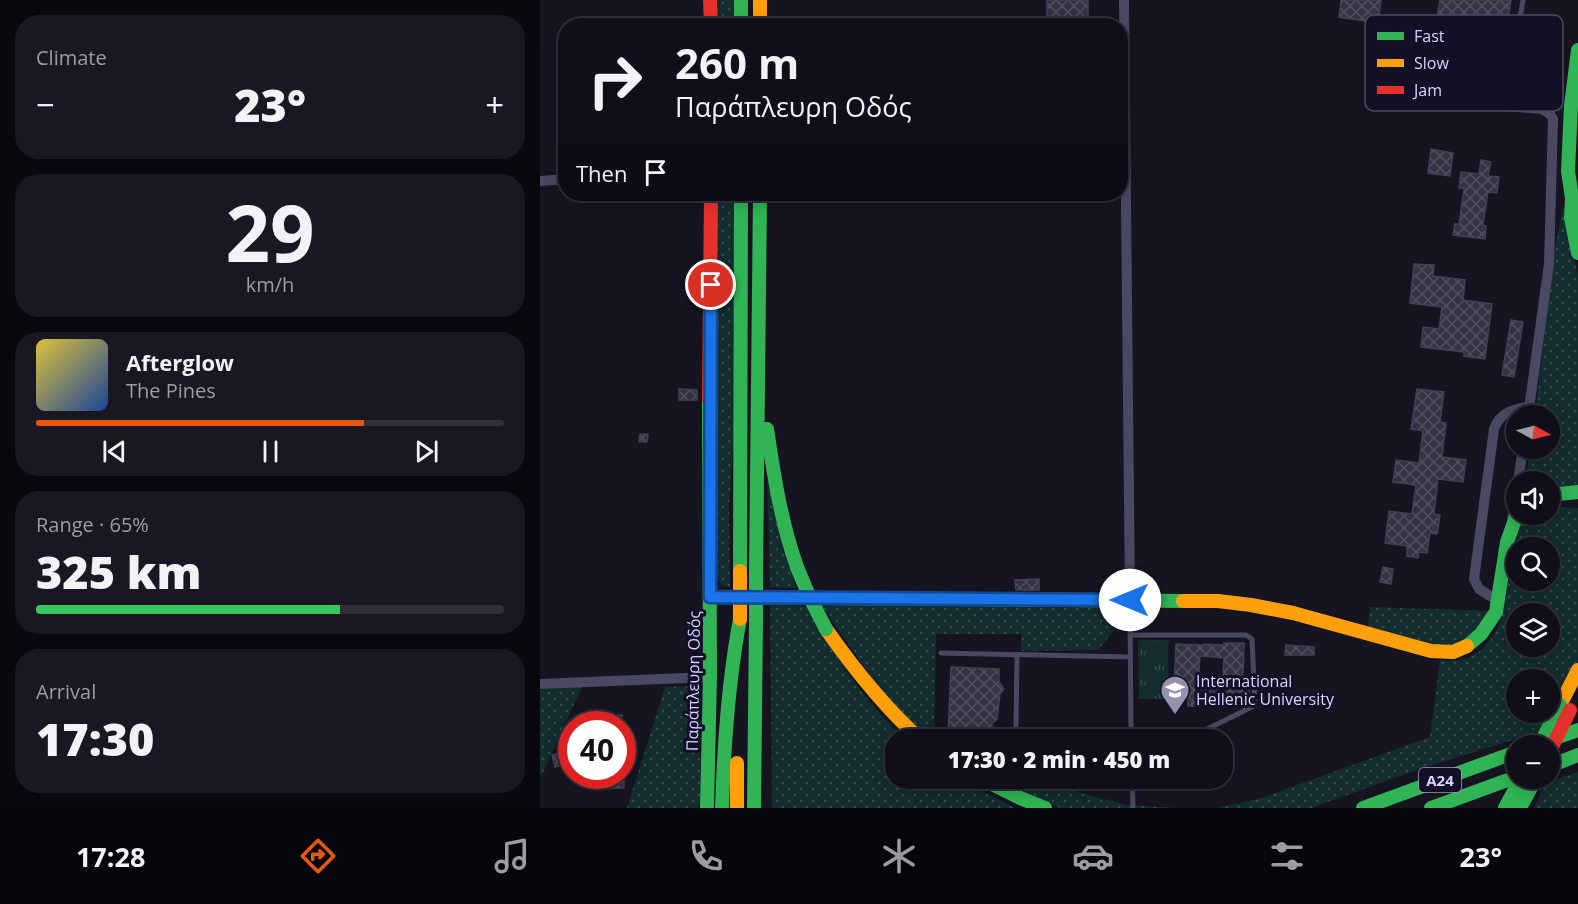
<!DOCTYPE html>
<meta charset="utf-8">
<style>
:root{--surface:#100f19;--page:#191822;--text:#f1f3f6;--muted:#9c9ca2;--line:#302f38;--accent:#ea580c}
body{margin:0;font-family:"Open Sans",sans-serif;background:var(--page);color:var(--text);height:100vh;display:flex;flex-direction:column;font-size:22px;white-space:nowrap}
*{box-sizing:border-box;margin:0}
p{font-size:20px;color:var(--muted)}
.icon{flex:none;width:33px;height:33px;fill:none;stroke:currentColor;stroke-width:2;stroke-linecap:round;stroke-linejoin:round}
.map{position:relative;flex:1;overflow:hidden}
.panel{display:flex;flex-direction:column;gap:15px;padding:15px;background:#09080e;width:540px}
.panel>*{flex:none}
.banner{position:absolute;left:18px;top:18px;width:570px;height:183px;border-radius:24px;box-shadow:0 3px 15px #0003,0 0 0 2px var(--line);background:#100f19;color:var(--text);overflow:hidden}
.needle{width:39px;rotate:97deg}
.controls{position:absolute;left:966px;top:405px;display:grid;gap:12px}
.controls a{display:grid;place-items:center;width:54px;height:54px;border-radius:50%;background:var(--surface);box-shadow:0 3px 15px #0003,0 0 0 2px var(--line);font-size:30px}
.speed{position:absolute;left:18px;top:711px;display:flex;gap:12px;font-size:30px;font-weight:700;text-align:center}
.speed>*{display:grid;place-content:center;width:78px;height:78px;border-radius:50%;background:var(--surface);box-shadow:0 3px 15px #0003,0 0 0 2px var(--line);line-height:1}
.speed .limit{border:9px solid #d22;background:#fff;color:#111}
.pin{position:absolute;display:grid;place-items:center;width:51px;height:51px;color:#fff;margin:-26px;border:3px solid #fff;border-radius:50%;box-shadow:0 2px 6px #0007}
.me{position:absolute;width:66px;margin:-33px;rotate:270deg;stroke-linejoin:round;filter:drop-shadow(0 0 4px #0008)}
.turn{display:flex;align-items:center;gap:21px;height:126px;padding:0 18px;font-size:27px}
.turn .icon{width:78px;height:78px;stroke-width:2.5}
.turn b{display:block;font-size:42px;line-height:51px}
.then{display:flex;align-items:center;height:57px;padding:0 18px;background:#0003;gap:12px;font-size:22px}
.big{font-size:45px;font-weight:800;line-height:1.1}
.panel .tile{flex:1;display:flex;flex-direction:column;justify-content:center;gap:9px;min-width:0;padding:0 21px;border-radius:24px;background:var(--page)}
.panel .dial{align-items:center;gap:0}
.dial b{font-size:78px;line-height:1}
.song{display:flex;align-items:center;gap:18px}
.cover{width:72px;height:72px;border-radius:9px;background:linear-gradient(135deg,hsl(50 70% 55%),hsl(220 70% 35%))}
.played{height:6px;border-radius:3px;background:linear-gradient(90deg,var(--accent) 70%,var(--line) 70%)}
.keys{display:flex;justify-content:space-around;direction:ltr}
.heat{display:flex;justify-content:space-between;align-items:center;font-size:33px;direction:ltr}
.charge{height:9px;border-radius:4px;background:linear-gradient(90deg,#34c759 65%,var(--line) 0)}
.trip{position:absolute;left:345px;top:729px;width:348px;height:60px;border-radius:24px;background:var(--surface);box-shadow:0 3px 15px #0003,0 0 0 2px var(--line);font-weight:800;line-height:60px;text-align:center}
.tab-bar{display:flex;height:96px;justify-content:space-around;align-items:center;background:#06060a;color:var(--muted)}
.tab-bar .icon{width:42px;height:42px}
.tab-bar .on{color:var(--accent)}
.tab-bar b{font-size:27px;color:var(--text)}
main{display:flex;flex:1;min-height:0}
.map>svg:first-child{display:block}
</style>
<main>
<section class="panel">
<div class="tile"><p>Climate</p>
<div class="heat"><a>−</a><b class="big">23°</b><a>+</a></div>
</div>
<div class="tile dial"><b>29</b><p>km/h</p></div>
<div class="tile">
<div class="song"><i class="cover"></i><div><b>Afterglow</b><p>The Pines</p></div></div>
<div class="played"></div>
<div class="keys"><svg class="icon" aria-label="previous" viewBox="0 0 24 24"><path d="M18 5L8 12l10 7zM5 5v14"/></svg><svg class="icon" aria-label="pause" viewBox="0 0 24 24"><path d="M8 5v14M16 5v14"/></svg><svg class="icon" aria-label="next" viewBox="0 0 24 24"><path d="M6 5l10 7-10 7zM19 5v14"/></svg></div>
</div>
<div class="tile"><p>Range · 65%</p><b class="big">325 km</b><div class="charge"></div></div>
<div class="tile"><p>Arrival</p><b class="big">17:30</b></div>
</section>
<div class="map">
<svg width="1038" height="808" viewBox="0 0 1038 808">
<defs>
<pattern id="grass-dots" width="8" height="8" patternUnits="userSpaceOnUse" patternTransform="scale(1.5)"><rect width="8" height="8" fill="#132c2d"/><path d="M2 2h.1M6 6h.1" fill="none" stroke="#354a4c" stroke-width="1.8" stroke-linecap="round"/></pattern>
<pattern id="park-tufts" width="24" height="20" patternUnits="userSpaceOnUse" patternTransform="scale(1.5)"><rect width="24" height="20" fill="#132c2d"/><path d="M3 7l-1-3M5 7V3M7 7l1-3M15 17l-1-3M17 17v-4M19 17l1-3" fill="none" stroke="#354a4c"/></pattern>
<pattern id="building-cross-hatch" width="8" height="8" patternUnits="userSpaceOnUse" patternTransform="scale(1.5)"><rect width="8" height="8" fill="#343243"/><path d="M0 0l8 8M0 8l8-8" fill="none" stroke="#514f5f"/></pattern>
</defs>
<rect width="100%" height="100%" fill="#161421"/>
<!-- grass -->
<g fill="url(#grass-dots)" fill-rule="evenodd">
<polygon points="177,0 194,0 194,25 178,25"/>
<polygon points="177,194 195,194 196,409 189,504 190,587 184,587 174,577"/>
<polygon points="1023,207 1038,275 1038,488 1010,491 1010,482 985,482 990,449 1010,448 1010,416 995,415 1014,254"/>
<polygon points="227,476 256,588 230,587"/>
<path d="M1010,507L1038,508V664L1001,731L877,770L771,808H677L718,799L890,737L900,660C911,661 923,661 932,656C958,642 965,610 968,584C970,574 969,565 971,556C974,545 978,535 981,525C988,513 997,515 1010,514ZM976,548H1010V580H976ZM976,614H1010V646H976ZM976,680H1010V712H976Z"/>
<polygon points="278,601 572,604 586,615 558,650 481,651 481,634 396,634 394,730 407,739 391,740 349,702"/>
<path d="M230,605L266,606C296,654 323,704 367,739L356,740V778L419,779L475,808H232Z"/>
<polygon points="830,607 951,611 931,635 919,642 905,647 887,645 828,626"/>
<polygon points="157,686 161,688 160,801 157,808 87,808 125,687"/>
<polygon points="42,687 0,779 0,689"/>
<polygon points="1038,772 1038,808 994,808 1006,782"/>
<polygon points="451,779 498,779 531,790 586,805 636,808 521,808 498,800"/>
</g>
<!-- park -->
<polygon fill="url(#park-tufts)" points="598,640 628,640 629,699 599,699"/>
<!-- building -->
<g fill="url(#building-cross-hatch)" stroke="#433f54" stroke-width="1.5" fill-rule="evenodd">
<polygon points="507,0 548,0 548,18 507,17"/>
<polygon points="801,0 841,0 838,23 799,17"/>
<polygon points="900,0 971,0 967,27 933,22 930,40 918,38 921,20 897,17"/>
<polygon points="891,149 913,153 910,176 888,173"/>
<polygon points="941,160 951,162 948,176 959,177 957,193 948,192 943,225 946,226 945,239 913,235 915,224 919,224 924,188 919,188 921,172 939,174"/>
<polygon points="874,264 894,265 893,276 925,280 923,300 952,304 945,359 924,356 924,352 881,347 883,327 899,329 902,307 870,303"/>
<polygon points="971,320 983,322 974,377 962,375"/>
<polygon points="139,389 157,390 157,400 139,400"/>
<polygon points="877,389 904,392 900,422 906,423 902,457 926,460 923,482 898,479 894,514 900,515 897,534 890,533 887,553 879,552 878,558 867,556 867,546 845,543 849,511 872,514 876,485 853,482 856,460 879,463 883,431 871,429"/>
<polygon points="100,434 108,434 107,442 99,442"/>
<polygon points="843,567 853,569 851,584 840,582"/>
<polygon points="499,579 499,590 476,590 475,580"/>
<path d="M684,643H704L703,680H705L704,688H709L710,702H688V707L648,706V685H634L636,644L665,645V644L684,645ZM660,656L684,658L682,688L658,687Z"/>
<polygon points="746,645 774,647 774,655 745,655"/>
<polygon points="411,667 459,669 459,682 464,689 460,694 457,719 452,724 452,735 408,735"/>
<polygon points="82,715 82,724 36,724 36,717"/>
<polygon points="21,753 24,764 15,767 12,755"/>
<polygon points="50,776 84,776 84,788 51,789"/>
</g>
<g fill="none" stroke-linecap="round" stroke-linejoin="round">
<!-- lane -->
<g stroke="#4a4962" stroke-width="5">
<polyline points="966,106 983,0"/>
<polyline points="590,603 591,740"/>
<polyline points="590,635 706,635 712,639 715,704 712,707 657,734 653,740"/>
<polyline points="401,653 590,657"/>
<polyline points="476,726 477,655"/>
<polyline points="592,778 593,806"/>
</g>
<!-- street -->
<g stroke="#4a4962" stroke-width="10">
<polyline points="584,0 590,600"/>
<path d="M858,70C858,82 861,87 870,93L966,106L1002,109L1010,114L1013,119L1009,264L988,416"/>
<polyline points="0,181 26,179"/>
<polyline points="978,482 983,448"/>
<polyline points="972,520 976,490"/>
<path d="M958,601L939,589L934,579L954,429C960,412 973,410 989,406"/>
<polyline points="0,684 170,677"/>
</g>
<!-- fast -->
<g stroke="#30b455" stroke-width="14">
<polyline points="201,0 201,26"/>
<polyline points="1038,50 1031,106 1028,171 1032,198 1031,218 1038,253"/>
<path d="M227,429C234,476 241,522 257,567"/>
<polyline points="1010,495 1038,492"/>
<polyline points="200,571 201,194"/>
<polyline points="216,575 220,194"/>
<polyline points="170,597 643,601"/>
<polyline points="927,646 941,634 956,612 967,542 977,514"/>
<polyline points="1004,742 1038,730"/>
<polyline points="1010,766 1038,755"/>
<polyline points="440,778 480,798 505,808"/>
<polyline points="167,808 170,677 169,400"/>
<path d="M182,808C184,744 188,682 200,619"/>
<polyline points="214,808 216,620"/>
<polyline points="823,808 976,752"/>
<polyline points="891,808 976,777"/>
<polyline points="965,808 981,778"/>
<polyline points="980,808 996,778"/>
</g>
<!-- slow -->
<g stroke="#ff9f0a" stroke-width="14">
<polyline points="220,0 220,26"/>
<polyline points="643,601 678,601 711,605 753,613 891,651 913,652 927,646"/>
<path d="M286,629C314,669 344,707 381,740"/>
<polyline points="1020,705 1038,670"/>
<polyline points="197,763 197,808"/>
</g>
<!-- jam -->
<g stroke="#e5322d" stroke-width="14">
<polyline points="170,0 171,26"/>
<polyline points="169,400 171,194"/>
</g>
<!-- fast-bridge -->
<g stroke="#30b455" stroke-width="14">
<polyline points="257,567 269,596 286,629"/>
<polyline points="216,575 216,620"/>
<polyline points="999,746 1020,705"/>
</g>
<!-- slow-bridge -->
<polyline stroke="#ff9f0a" stroke-width="14" points="200,571 200,619"/>
<!-- jam-bridge -->
<polyline stroke="#e5322d" stroke-width="14" points="1010,751 1030,710"/>
</g>
<g fill="none" stroke-linecap="round" stroke-linejoin="round">
<!-- route casing -->
<g stroke="#114b97" stroke-width="15">
<polyline id="route" points="171,285 170,597 590,600"/>
</g>
<!-- route -->
<use href="#route" stroke="#1a73e8" stroke-width="10"/>
</g>
<!-- icons -->
<defs>
<g id="university-pin" transform="scale(1.5)"><path d="M0 17L-7.5 6A9.5 9.5 0 1 1 7.5 6Z" fill="#9591b1" stroke="#130f26"/><path d="M0-5L7-2L0 1L-7-2ZM-4 1L0 2.5L4 1V4Q0 6-4 4Z" fill="#fff"/></g>
</defs>
<g fill-rule="evenodd">
<use href="#university-pin" x="635" y="690"/>
</g>
<g text-anchor="middle" dominant-baseline="central" stroke-width="6" stroke-linejoin="round" paint-order="stroke">
<!-- shield labels -->
<rect fill="#130f26" stroke="#9e99be" stroke-width="1.5" x="879" y="768" width="42" height="24" rx="4.5"/>
<g font-size="15" font-weight="bold" fill="#d9d4ff">
<text x="900" y="780">Α24</text>
</g>
<!-- street labels -->
<g font-size="16" fill="#d9d4ff" stroke="#130f26">
<text transform="translate(153 681) rotate(-89)">Παράπλευρη Οδός</text>
</g>
<!-- poi labels -->
<g font-size="16" fill="#d9d4ff" stroke="#130f26" text-anchor="start">
<text x="656" y="681">International<tspan x="656" dy="18">Hellenic University</tspan></text>
</g>
</g>
<!-- legend -->
<rect x="825" y="15" width="198" height="96" rx="9" fill="#130f26" stroke="#4e4a67" stroke-width="1.5"/>
<rect x="837" y="32" width="27" height="8" fill="#30b455"/>
<rect x="837" y="59" width="27" height="8" fill="#ff9f0a"/>
<rect x="837" y="86" width="27" height="8" fill="#e5322d"/>
<g font-size="16" fill="#d9d4ff">
<text x="874" y="42">Fast</text>
<text x="874" y="69">Slow</text>
<text x="874" y="96">Jam</text>
</g>
</svg>
<div class="controls">
<a><svg class="needle" viewBox="-14 -14 28 28"><path d="M0-13l5 13h-10z" fill="#e53935"/><path d="M0 13l5-13h-10z" fill="#9c9ca2"/></svg></a>
<a><svg class="icon" aria-label="sound" viewBox="0 0 24 24"><path d="M4 9h4l5-4v14l-5-4H4zM17 9q2 3 0 6"/></svg></a>
<a><svg class="icon" aria-label="search" viewBox="0 0 24 24"><circle cx="10" cy="10" r="6"/><path d="M15 15l6 6"/></svg></a>
<a><svg class="icon" aria-label="layers" viewBox="0 0 24 24"><path d="M12 4l9 5-9 5-9-5zM3 14l9 5 9-5"/></svg></a>
<a>+</a>
<a>−</a>
</div>
<div class="speed"><div class="limit">40</div></div>
<div class="pin" style="left:171px;top:285px;background:#d93025"><svg class="icon" aria-label="arrive" viewBox="0 0 24 24"><path d="M6 21V4h12l-3 4 3 4H6"/></svg></div>
<svg class="me" style="left:590px;top:600px" viewBox="-20 -20 40 40"><circle r="19" fill="#fff"/><path d="M0-13L10 11 0 6-10 11z" fill="#1a73e8"/></svg>
<div class="trip">17:30 · 2 min · 450 m</div>
<div class="banner">
<div class="turn"><svg class="icon" aria-label="right" viewBox="0 0 24 24"><path d="M7 20v-9h11M14 6l5 5-5 5"/></svg><div><b>260 m</b>Παράπλευρη Οδός</div></div>
<div class="then">Then<svg class="icon" aria-label="arrive" viewBox="0 0 24 24"><path d="M6 21V4h12l-3 4 3 4H6"/></svg></div>
</div>
</div>
</main>
<nav class="tab-bar">
<b>17:28</b>
<svg class="icon on" aria-label="directions" viewBox="0 0 24 24"><path d="M12 3l9 9-9 9-9-9zM9 14v-3h6M13 9l2 2-2 2"/></svg>
<svg class="icon" aria-label="music" viewBox="0 0 24 24"><path d="M9 18V5l10-2v13"/><circle cx="6" cy="18" r="3"/><circle cx="16" cy="16" r="3"/></svg>
<svg class="icon" aria-label="phone" viewBox="0 0 24 24"><path d="M5 4h4l2 5-3 2q2 4 5 5l2-3 5 2v4C11 20 4 13 5 4z"/></svg>
<svg class="icon" aria-label="climate" viewBox="0 0 24 24"><path d="M12 3v18M4 7l16 10M4 17L20 7"/></svg>
<svg class="icon" aria-label="car" viewBox="0 0 24 24"><path d="M5 17H2v-5l4-1 3-4h7l3 4 3 1v5h-3M9 17h6M6 11h13"/><circle cx="7" cy="17" r="2"/><circle cx="17" cy="17" r="2"/></svg>
<svg class="icon" aria-label="filters" viewBox="0 0 24 24"><path d="M4 7h16M4 17h16"/><circle cx="9" cy="7" r="2"/><circle cx="15" cy="17" r="2"/></svg>
<b>23°</b>
</nav>
